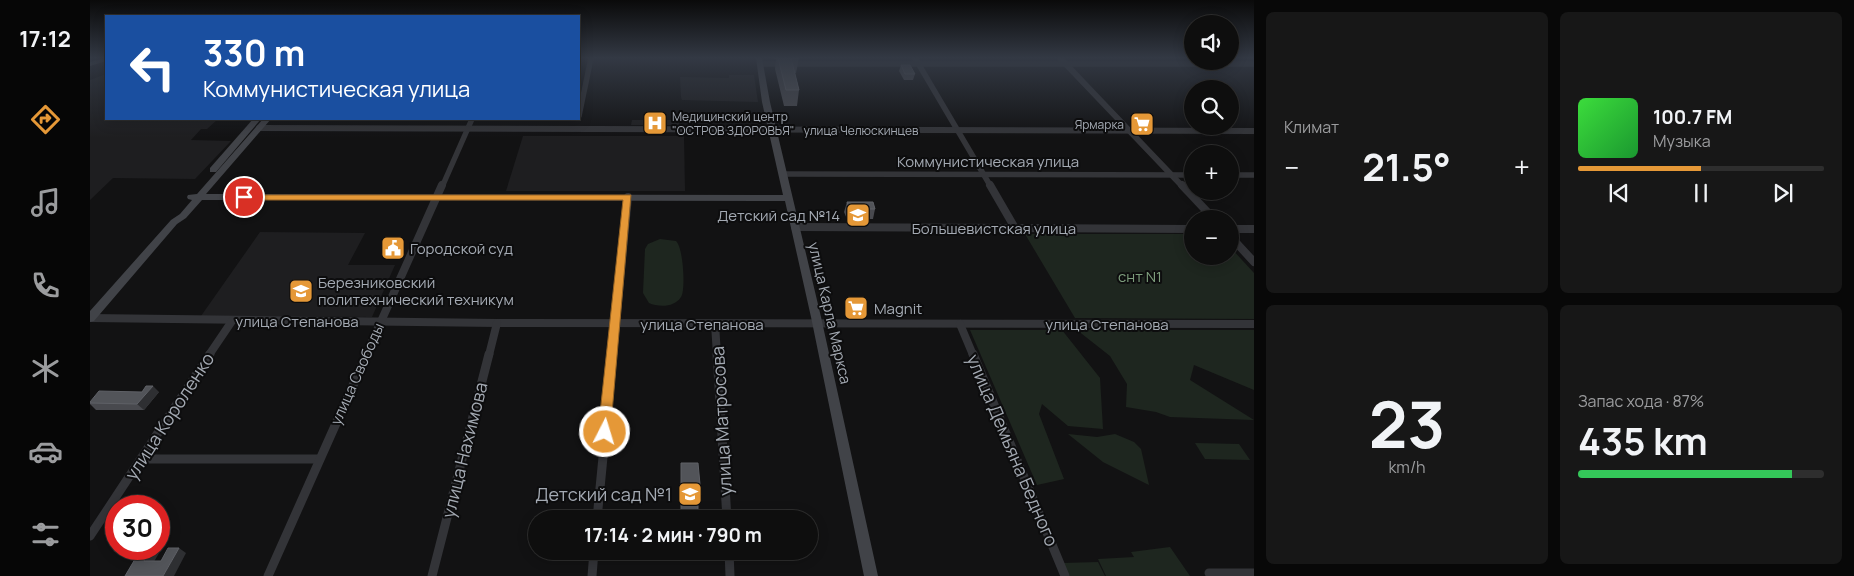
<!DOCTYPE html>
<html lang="ru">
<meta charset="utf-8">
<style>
:root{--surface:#0e0e0e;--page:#171717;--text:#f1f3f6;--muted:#9b9c9e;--line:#2e2e2e;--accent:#e59837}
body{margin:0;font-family:Manrope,sans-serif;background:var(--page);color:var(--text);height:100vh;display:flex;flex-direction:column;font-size:19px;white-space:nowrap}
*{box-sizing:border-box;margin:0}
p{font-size:16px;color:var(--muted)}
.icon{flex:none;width:28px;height:28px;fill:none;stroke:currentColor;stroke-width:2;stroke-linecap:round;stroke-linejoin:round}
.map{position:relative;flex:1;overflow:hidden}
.drawer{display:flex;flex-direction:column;gap:12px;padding:12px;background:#080808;width:600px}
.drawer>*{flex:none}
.banner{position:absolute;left:15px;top:15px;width:475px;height:105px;border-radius:0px;box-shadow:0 2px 12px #0003,0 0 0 1px var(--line);background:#1a4fa0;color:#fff;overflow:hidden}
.controls{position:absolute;left:1094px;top:15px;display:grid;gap:10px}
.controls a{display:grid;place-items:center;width:55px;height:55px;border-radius:50%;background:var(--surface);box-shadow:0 2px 12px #0003,0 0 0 1px var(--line);font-size:25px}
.speed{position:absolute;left:15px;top:495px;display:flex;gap:10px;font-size:25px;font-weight:700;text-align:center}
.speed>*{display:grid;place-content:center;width:65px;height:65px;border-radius:50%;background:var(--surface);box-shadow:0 2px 12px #0003,0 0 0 1px var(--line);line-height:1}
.speed .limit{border:8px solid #d22;background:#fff;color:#111}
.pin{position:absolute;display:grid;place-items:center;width:42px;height:42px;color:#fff;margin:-21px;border:2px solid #fff;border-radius:50%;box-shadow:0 1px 5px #0007}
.me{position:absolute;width:55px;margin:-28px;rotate:5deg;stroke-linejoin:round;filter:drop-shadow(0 0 4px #0008)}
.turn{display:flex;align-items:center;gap:18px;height:105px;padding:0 15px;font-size:22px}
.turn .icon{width:65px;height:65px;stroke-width:2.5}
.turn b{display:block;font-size:35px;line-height:42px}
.big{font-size:38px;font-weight:700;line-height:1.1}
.drawer .card{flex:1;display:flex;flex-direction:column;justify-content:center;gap:8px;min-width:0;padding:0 18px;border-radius:8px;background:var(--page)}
.drawer .dial{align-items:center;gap:0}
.dial b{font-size:65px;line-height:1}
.song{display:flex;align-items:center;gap:15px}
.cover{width:60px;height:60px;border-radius:8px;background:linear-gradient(135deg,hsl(120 70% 55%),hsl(130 70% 35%))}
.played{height:5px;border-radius:2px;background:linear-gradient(90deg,var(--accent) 50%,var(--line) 50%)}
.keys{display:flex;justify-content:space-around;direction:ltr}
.heat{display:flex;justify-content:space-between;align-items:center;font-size:28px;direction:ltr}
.charge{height:8px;border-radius:4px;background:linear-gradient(90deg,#34c759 87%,var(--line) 0)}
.drawer .tiles{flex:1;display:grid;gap:12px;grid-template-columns:repeat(2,1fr)}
.trip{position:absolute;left:438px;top:510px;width:290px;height:50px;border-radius:25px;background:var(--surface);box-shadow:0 2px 12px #0003,0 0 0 1px var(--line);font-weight:700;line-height:50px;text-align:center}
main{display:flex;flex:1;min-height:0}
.tabs{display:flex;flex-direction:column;width:90px;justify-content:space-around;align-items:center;background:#060606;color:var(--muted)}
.tabs .icon{width:35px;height:35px}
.tabs .current{color:var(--accent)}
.tabs b{font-size:22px;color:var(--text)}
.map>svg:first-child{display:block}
</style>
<main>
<nav class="tabs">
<b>17:12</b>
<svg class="icon current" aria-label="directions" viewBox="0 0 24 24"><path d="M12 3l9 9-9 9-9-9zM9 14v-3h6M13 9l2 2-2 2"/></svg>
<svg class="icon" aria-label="music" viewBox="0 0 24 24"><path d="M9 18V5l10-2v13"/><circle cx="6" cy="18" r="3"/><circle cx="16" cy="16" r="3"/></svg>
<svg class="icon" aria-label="phone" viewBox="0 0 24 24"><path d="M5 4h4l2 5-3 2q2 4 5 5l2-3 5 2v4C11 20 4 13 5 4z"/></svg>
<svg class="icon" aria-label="climate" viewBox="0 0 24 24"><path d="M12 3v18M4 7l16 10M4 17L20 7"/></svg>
<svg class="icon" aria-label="car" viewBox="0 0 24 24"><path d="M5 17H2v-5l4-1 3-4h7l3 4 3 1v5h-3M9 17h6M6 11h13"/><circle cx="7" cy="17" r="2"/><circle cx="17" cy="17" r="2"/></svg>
<svg class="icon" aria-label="filters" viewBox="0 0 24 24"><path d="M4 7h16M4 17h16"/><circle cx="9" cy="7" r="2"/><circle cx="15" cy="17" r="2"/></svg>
</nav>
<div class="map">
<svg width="1164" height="576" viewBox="0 0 1164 576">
<rect width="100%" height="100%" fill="#121213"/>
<!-- built -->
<g fill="#1e1e20">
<polygon points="16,74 16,119 128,119 117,129 111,129 101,140 141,141 105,179 23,178 0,200 0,80"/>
<polygon points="639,75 664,75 668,102 592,100 591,97 590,77 639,78"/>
<polygon points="542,120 589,120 589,125 541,125"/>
<polygon points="433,136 594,136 595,191 416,191"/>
<polygon points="170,232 275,233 258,265 305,265 282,317 111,316"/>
</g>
<!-- green -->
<g fill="#1e261f">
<polygon points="935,234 1102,234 1102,256 1140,256 1140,247 1164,273 1164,319 985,318"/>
<path d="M570,239L586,241C593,247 596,289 591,297C584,308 568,307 559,303L553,293L555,249L558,244Z"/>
<polygon points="880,330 972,330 1010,378 1013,429 978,426 952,404 949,414 974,479 947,485"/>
<polygon points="987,330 1164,330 1164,390 1104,365 1100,380 1164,420 1080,417 1066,412 1036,407 1037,384 1020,356"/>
<polygon points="978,434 1007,437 1025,434 1044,442 1051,449 1059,485 1013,462"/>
<polygon points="1105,443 1149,444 1160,460 1115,459"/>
<polygon points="1080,547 1100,576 1016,576 1008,559 1044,557 1041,552"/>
<polygon points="1008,562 1015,576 978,576 973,563"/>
</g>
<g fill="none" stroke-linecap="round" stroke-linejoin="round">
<!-- minor-far2 -->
<g stroke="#333438" stroke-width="5.5">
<polyline points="825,58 901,187"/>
<polyline points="670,64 1164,64"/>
<polyline points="489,116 501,58"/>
<polyline points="693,174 1102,175"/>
<polyline points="1140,175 1164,175"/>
<polyline points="352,187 382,119"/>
</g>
<!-- minor-far1 -->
<g stroke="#333438" stroke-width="8">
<polyline points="900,185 925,228"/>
<polyline points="705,227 1102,229"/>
<polyline points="1140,229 1164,229"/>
<polyline points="0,318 407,323 1164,324"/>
<polyline points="625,324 627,355"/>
<polyline points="870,324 883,355"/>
<polyline points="119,355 142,321"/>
<polyline points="276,355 352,185"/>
<polyline points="399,355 407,323"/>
<polyline points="523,355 538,197"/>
</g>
<!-- minor -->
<g stroke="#333438" stroke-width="9">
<polyline points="627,354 637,519"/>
<polyline points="883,354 975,576"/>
<polyline points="51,459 229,459"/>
<polyline points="507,519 523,354"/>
<polyline points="0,536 120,354"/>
<polyline points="639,551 640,576"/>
<polyline points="1119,573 1164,573"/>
<polyline points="178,576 277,354"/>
<polyline points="342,576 399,354"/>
<polyline points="502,576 504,551"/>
</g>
<!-- tertiary-far1 -->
<g stroke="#333438" stroke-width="6">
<polyline points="970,58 1093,187"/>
<polyline points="169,128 1164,131"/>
</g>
<!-- tertiary -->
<g stroke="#333438" stroke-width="8">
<polyline points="1092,185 1124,219"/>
<polyline points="1140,236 1164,262"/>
</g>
<!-- secondary -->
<g fill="#414348" fill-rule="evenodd">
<polygon points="16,58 16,61 0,66 0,62"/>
<polygon points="666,58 672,58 680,102 731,317 788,576 774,576 721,317 695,201 112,200 96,218 87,224 4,321 0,322 0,311 81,220 90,214 102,200 98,199 97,197 98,195 107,194 173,119 181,119 116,194 693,195 672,102"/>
<polygon points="163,119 171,119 126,172 120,172 120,168"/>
</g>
</g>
<!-- wall -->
<g fill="#48494e">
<polygon points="682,58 709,58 706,73 705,73 709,90 707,106 694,106 685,69 686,59 683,59"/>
<polygon points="811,65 825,74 823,80 814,80 809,71"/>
<polygon points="757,202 785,209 783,219 757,219 754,212"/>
<polygon points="69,392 54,410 6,410 0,404 0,403"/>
<polygon points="591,463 611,495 610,501 608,501 608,519 591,519"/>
</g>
<!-- shaded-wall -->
<g fill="#2e2f32">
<polygon points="63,386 69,392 54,410 47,404"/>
<polygon points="89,548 96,553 84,576 73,576"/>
<polygon points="61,549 63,549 69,553 61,567 54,561"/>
</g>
<!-- building -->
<g fill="#525459" stroke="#5f6167">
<polygon points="688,58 709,58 701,58 709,90 696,90"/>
<polygon points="811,65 820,65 825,74 815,74"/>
<polygon points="757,202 783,202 785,209 759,209"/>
<polygon points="56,386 63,386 47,404 0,403 0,402 9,391 52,392"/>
<polygon points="591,463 608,463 611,495 608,495 608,516 591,516"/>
<polygon points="78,548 89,548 73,576 35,576 51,549 61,549 54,561 71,561"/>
</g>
<!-- sky -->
<linearGradient id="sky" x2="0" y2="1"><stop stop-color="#0a0a0a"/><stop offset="0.42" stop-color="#333944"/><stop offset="1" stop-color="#333944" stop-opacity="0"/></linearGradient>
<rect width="1164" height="138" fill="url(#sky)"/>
<!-- route -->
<polygon fill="#e59837" stroke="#956324" points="151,195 541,195 520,436 515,438 510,436 508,432 533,200 154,200 149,197"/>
<!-- icons -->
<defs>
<g id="hospital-square" transform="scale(1.25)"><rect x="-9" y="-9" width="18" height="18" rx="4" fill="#e59837" stroke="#0d0d0e"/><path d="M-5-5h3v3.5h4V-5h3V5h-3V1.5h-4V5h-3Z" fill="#fff"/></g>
<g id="supermarket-square" transform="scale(1.25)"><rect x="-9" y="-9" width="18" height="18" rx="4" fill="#e59837" stroke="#0d0d0e"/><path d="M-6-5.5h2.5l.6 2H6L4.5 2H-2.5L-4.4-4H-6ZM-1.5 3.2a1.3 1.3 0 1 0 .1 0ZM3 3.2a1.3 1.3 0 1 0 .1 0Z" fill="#fff"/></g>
<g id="school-square" transform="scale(1.25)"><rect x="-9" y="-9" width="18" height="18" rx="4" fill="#e59837" stroke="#0d0d0e"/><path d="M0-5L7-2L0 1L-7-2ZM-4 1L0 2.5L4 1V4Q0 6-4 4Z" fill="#fff"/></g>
<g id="civic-square" transform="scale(1.25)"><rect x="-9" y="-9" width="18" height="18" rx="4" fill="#e59837" stroke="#0d0d0e"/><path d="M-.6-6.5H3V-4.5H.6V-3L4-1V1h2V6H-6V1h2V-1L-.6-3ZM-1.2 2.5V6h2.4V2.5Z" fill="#fff"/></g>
<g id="university-square" transform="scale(1.25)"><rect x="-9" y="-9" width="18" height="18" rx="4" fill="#e59837" stroke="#0d0d0e"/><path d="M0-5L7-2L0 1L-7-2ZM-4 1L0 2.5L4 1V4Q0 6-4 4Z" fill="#fff"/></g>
</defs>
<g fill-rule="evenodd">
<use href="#hospital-square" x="565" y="123"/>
<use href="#supermarket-square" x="1052" y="124"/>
<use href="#school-square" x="768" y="215"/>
<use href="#civic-square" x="303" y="248"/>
<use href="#university-square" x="211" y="291"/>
<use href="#supermarket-square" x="766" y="308"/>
<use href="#school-square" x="600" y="494"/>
</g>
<g text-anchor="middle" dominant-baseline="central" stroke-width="4" stroke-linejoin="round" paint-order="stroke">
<!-- far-poi labels -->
<g font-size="12" fill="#a4aab3" stroke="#0d0d0e" text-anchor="start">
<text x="582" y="116">Медицинский центр<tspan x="582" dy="14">"ОСТРОВ ЗДОРОВЬЯ"</tspan></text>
<text x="1034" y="124" text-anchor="end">Ярмарка</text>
</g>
<!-- far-street labels -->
<g font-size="12" fill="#a4aab3" stroke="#0d0d0e">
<text x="771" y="130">улица Челюскинцев</text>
</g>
<!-- street labels -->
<g font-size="15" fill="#a4aab3" stroke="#0d0d0e">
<text x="898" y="161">Коммунистическая улица</text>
<text x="904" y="228">Большевистская улица</text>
<text transform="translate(740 313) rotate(77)">улица Карла Маркса</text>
<text x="207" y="321">улица Степанова</text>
<text x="612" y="324">улица Степанова</text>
<text x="1017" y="324">улица Степанова</text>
<text transform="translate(267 374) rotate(-66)">улица Свободы</text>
</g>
<!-- poi labels -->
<g font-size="15" fill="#a4aab3" stroke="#0d0d0e" text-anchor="start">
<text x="750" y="215" text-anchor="end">Детский сад №14</text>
<text x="320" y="248">Городской суд</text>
<text x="228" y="282">Березниковский<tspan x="228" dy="17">политехнический техникум</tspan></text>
<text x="784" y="308">Magnit</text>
</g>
<!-- park labels -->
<g font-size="15" fill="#7d9d7c" stroke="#0d0d0e">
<text x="1050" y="276">снт N1</text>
</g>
<!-- near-street labels -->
<g font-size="18" fill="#a4aab3" stroke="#0d0d0e">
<text transform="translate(79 416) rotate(-57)">улица Короленко</text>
<text transform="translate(631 421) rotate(-93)">улица Матросова</text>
<text transform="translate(374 450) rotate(-76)">улица Нахимова</text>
<text transform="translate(923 450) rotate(67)">улица Демьяна Бедного</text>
</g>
<!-- near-poi labels -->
<g font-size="18" fill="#a4aab3" stroke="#0d0d0e" text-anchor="end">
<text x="582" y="494">Детский сад №1</text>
</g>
</g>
</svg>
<div class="controls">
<a><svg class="icon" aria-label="sound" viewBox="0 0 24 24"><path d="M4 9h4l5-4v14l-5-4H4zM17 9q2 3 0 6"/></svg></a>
<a><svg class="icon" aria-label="search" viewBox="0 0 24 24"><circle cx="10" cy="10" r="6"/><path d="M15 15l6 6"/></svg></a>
<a>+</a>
<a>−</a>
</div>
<div class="speed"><div class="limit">30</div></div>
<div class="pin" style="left:154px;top:197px;background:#d93025"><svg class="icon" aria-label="arrive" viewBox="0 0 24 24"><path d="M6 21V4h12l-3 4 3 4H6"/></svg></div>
<svg class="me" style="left:515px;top:432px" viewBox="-20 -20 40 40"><circle r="17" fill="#e59837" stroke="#fff" stroke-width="3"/><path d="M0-11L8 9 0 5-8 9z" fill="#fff"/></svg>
<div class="trip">17:14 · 2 мин · 790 m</div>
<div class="banner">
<div class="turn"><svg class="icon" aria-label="left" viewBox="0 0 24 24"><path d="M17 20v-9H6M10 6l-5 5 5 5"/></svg><div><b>330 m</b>Коммунистическая улица</div></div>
</div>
</div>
<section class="drawer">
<div class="tiles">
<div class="card"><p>Климат</p>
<div class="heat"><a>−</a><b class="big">21.5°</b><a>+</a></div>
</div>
<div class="card">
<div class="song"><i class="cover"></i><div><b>100.7 FM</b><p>Музыка</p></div></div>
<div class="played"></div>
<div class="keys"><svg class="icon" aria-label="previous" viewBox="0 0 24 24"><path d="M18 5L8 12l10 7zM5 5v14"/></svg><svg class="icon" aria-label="pause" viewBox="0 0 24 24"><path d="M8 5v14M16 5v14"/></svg><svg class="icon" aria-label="next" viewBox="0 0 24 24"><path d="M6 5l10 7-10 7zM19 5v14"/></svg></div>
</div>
<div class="card dial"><b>23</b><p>km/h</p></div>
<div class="card"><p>Запас хода · 87%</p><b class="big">435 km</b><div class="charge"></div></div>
</div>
</section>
</main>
